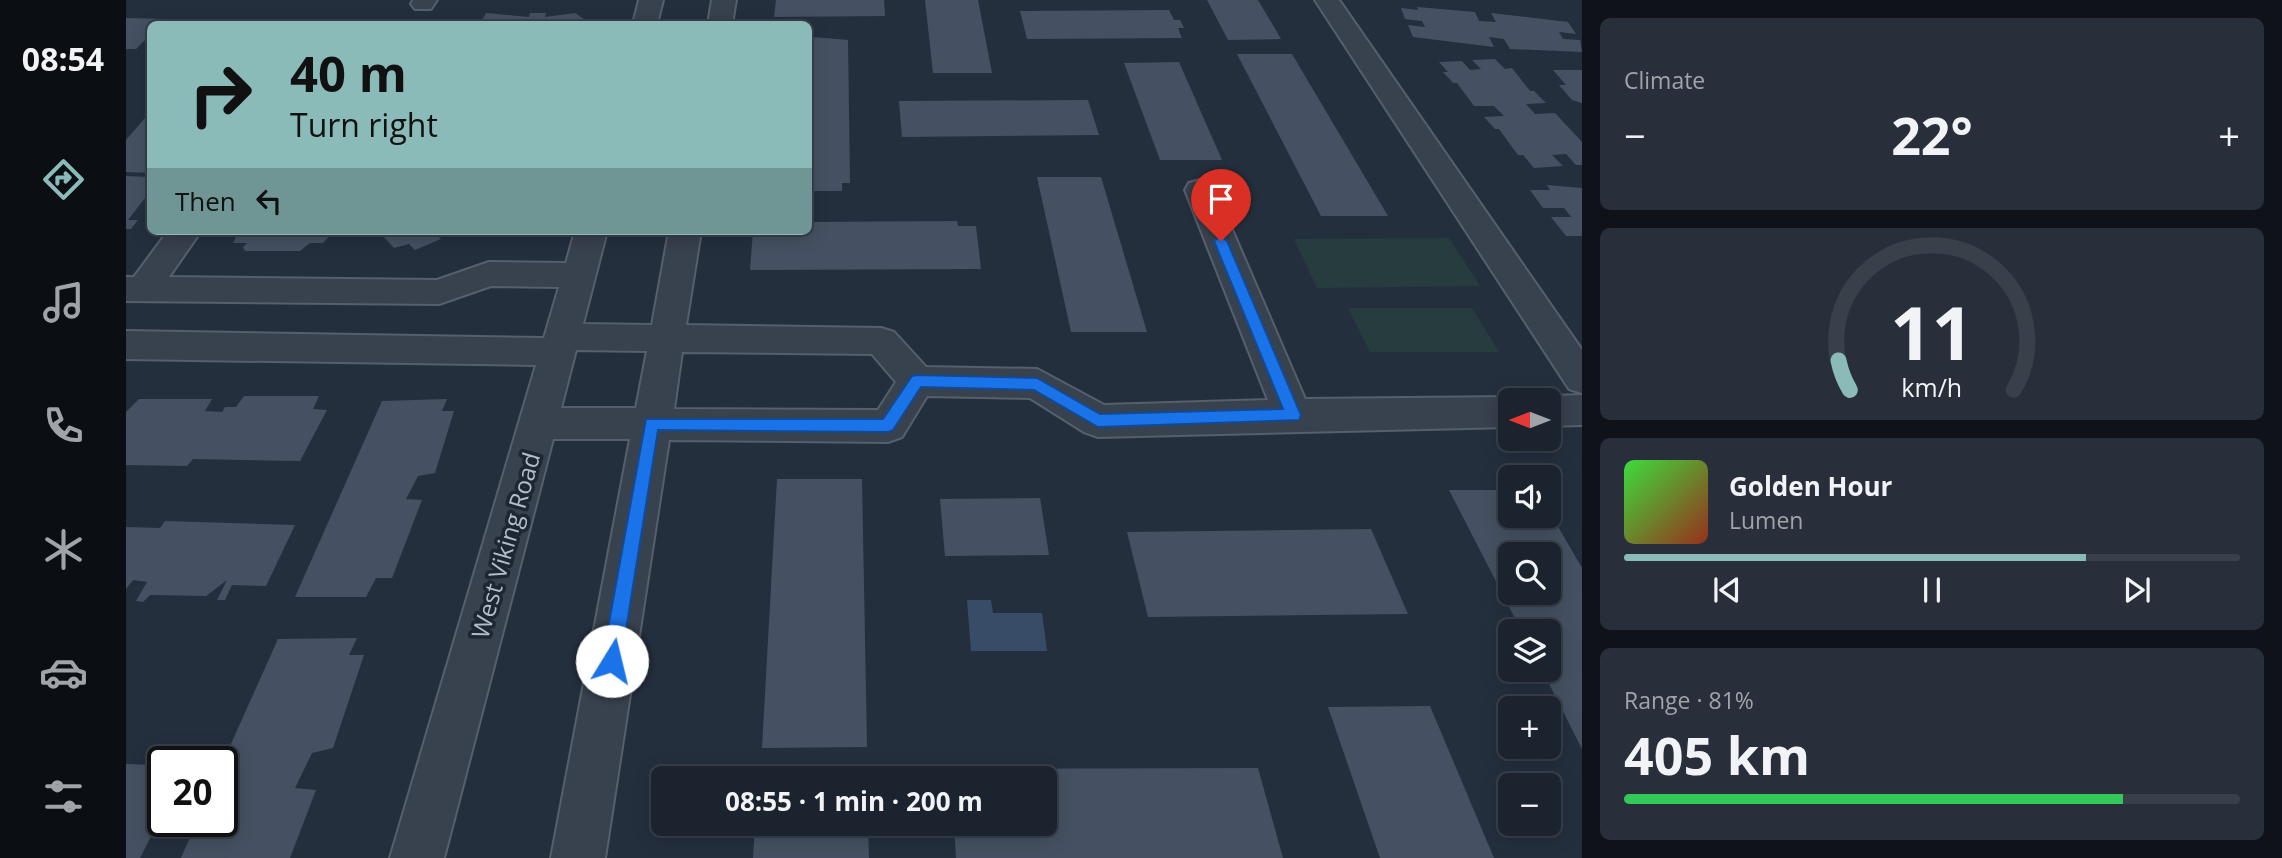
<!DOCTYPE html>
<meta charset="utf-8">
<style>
:root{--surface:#1b232e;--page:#282f3a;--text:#f1f3f6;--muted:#a0a4aa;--line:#39404a;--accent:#8bbbb9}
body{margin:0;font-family:"Open Sans",sans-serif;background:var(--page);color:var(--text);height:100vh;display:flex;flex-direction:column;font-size:26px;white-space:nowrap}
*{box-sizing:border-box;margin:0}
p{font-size:23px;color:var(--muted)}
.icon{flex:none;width:38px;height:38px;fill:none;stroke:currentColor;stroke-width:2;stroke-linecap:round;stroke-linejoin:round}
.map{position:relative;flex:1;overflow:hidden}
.side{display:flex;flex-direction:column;gap:18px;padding:18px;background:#0f1319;width:700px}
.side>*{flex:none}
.top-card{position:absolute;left:21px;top:21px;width:665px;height:214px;border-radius:10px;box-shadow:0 4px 18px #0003,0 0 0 2px var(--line);background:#8bbbb9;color:#111;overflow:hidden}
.needle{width:46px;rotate:270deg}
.controls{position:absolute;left:1372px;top:388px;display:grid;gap:14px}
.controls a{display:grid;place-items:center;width:63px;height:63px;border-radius:10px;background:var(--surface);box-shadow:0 4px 18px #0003,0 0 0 2px var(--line);font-size:35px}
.speed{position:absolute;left:21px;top:746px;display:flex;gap:14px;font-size:35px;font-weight:700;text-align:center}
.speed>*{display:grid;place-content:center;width:91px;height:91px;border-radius:50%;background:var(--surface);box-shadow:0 4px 18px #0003,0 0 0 2px var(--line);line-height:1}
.speed .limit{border:4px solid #111;border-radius:10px;background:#fff;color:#111}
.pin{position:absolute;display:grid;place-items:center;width:60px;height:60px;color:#fff;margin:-72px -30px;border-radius:50% 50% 50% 0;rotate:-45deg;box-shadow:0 0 7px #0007}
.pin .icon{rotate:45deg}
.me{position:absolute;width:77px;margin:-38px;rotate:9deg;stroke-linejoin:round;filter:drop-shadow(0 0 5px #0008)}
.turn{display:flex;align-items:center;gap:24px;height:147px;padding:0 28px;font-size:32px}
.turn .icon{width:91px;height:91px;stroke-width:2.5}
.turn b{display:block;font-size:49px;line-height:60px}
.then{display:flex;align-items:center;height:66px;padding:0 28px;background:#0003;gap:14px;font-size:26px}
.big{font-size:52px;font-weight:700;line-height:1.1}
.side .card{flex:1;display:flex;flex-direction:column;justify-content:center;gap:10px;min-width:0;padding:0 24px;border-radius:10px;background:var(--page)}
.side .dial{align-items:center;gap:0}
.dial svg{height:182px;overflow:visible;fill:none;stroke:var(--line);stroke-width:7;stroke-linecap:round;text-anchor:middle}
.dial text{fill:var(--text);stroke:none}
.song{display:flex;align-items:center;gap:21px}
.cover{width:84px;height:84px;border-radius:10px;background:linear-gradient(135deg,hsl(120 70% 55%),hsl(10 70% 35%))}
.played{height:7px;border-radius:4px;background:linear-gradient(90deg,var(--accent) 75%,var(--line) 75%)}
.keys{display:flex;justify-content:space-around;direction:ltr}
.heat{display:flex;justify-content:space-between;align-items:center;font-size:38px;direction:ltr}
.charge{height:10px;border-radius:5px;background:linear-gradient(90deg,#34c759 81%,var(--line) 0)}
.trip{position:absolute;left:525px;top:766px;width:406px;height:70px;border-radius:10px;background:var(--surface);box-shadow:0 4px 18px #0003,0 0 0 2px var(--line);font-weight:700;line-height:70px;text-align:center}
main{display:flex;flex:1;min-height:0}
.tabs{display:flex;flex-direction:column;width:126px;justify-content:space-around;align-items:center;background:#0b0e12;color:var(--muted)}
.tabs .icon{width:49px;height:49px}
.tabs .selected{color:var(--accent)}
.tabs b{font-size:32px;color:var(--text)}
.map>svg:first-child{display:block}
</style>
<main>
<nav class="tabs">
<b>08:54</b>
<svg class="icon selected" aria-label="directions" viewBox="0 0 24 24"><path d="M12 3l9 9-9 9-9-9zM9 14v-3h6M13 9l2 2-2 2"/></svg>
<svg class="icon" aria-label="music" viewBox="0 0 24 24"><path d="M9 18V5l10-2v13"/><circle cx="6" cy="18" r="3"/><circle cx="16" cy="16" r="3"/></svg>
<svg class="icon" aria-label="phone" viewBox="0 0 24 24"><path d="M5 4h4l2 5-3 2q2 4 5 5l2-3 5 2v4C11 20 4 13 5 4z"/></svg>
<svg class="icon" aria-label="climate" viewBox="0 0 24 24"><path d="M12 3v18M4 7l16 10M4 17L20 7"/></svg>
<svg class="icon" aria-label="car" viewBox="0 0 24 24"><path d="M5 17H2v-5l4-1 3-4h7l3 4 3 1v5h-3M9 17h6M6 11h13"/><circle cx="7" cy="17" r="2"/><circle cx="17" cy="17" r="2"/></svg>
<svg class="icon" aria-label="filters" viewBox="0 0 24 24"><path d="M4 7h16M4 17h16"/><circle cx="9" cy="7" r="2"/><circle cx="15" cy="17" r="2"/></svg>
</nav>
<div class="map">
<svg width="1456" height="858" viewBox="0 0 1456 858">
<rect width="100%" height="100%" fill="#242f3e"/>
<!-- green -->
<g fill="#263c3f">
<polygon points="1323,238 1354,286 1191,288 1168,239"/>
<polygon points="1222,308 1346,308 1373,352 1244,352"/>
</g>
<!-- water -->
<polygon fill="#394c67" points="841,600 865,600 867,613 916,613 921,651 845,651"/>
<!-- building -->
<g fill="#455162" fill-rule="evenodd">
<polygon points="650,0 758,0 759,16 648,17"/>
<polygon points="799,0 852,0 866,73 807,73"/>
<polygon points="1081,0 1132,0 1155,39 1102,40"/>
<polygon points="1291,7 1349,12 1353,21 1370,22 1365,13 1442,22 1450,34 1433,32 1437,39 1454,40 1456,52 1384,49 1378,39 1363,37 1368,47 1287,37 1282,25 1299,27 1296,21 1279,19 1275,8 1292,10"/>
<polygon points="1043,10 1048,20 1054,20 1058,28 1052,28 1056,38 901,39 894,11"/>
<polygon points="360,13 403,17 404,13 420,13 419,17 449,13 458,19 456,24 346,24 356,20"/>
<polygon points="0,18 40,19 35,24 24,24 24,35 10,49 0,49"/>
<polygon points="687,37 722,40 724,183 716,183 716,191 682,191 682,40 687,40"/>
<polygon points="1111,54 1166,54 1262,216 1195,216"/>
<polygon points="1369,59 1379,69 1386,68 1404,91 1408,91 1420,103 1400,104 1409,114 1429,113 1456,142 1456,165 1450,165 1440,154 1426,155 1437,166 1408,168 1397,155 1392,155 1373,129 1369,129 1358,117 1378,116 1368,106 1348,106 1331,83 1327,83 1317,72 1322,72 1313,62 1336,61 1344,70 1355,69 1346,60"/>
<polygon points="1053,62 1096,160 1034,160 998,63"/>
<polygon points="1427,70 1456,70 1456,103 1446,100 1433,85 1440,85"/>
<polygon points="962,100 973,135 776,137 773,101"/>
<polygon points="24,112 24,173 0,172 0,140"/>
<polygon points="0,176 24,177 21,187 24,188 24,198 19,198 2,220 12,220 5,229 0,229"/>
<polygon points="911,177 975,177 1021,332 945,332"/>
<polygon points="1421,185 1456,188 1456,236 1440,236 1425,217 1445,217 1438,208 1417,208 1404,190 1424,190"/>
<polygon points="831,221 832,226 850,226 855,269 624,270 627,231 682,231 682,222"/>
<polygon points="113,231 208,231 197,243 184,243 174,251 119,251 117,247 121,243 107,243"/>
<polygon points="252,231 318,231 311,235 315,239 289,250 283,244 268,248"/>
<polygon points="118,396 193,396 187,409 201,410 174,461 67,459 61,466 0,465 0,412 13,399 86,399 79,411 96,412 99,407 110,407"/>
<polygon points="321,399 316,411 328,411 309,473 292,476 280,499 296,500 266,578 250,578 240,597 169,597 256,401"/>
<polygon points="651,479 736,479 741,747 636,748"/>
<path d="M1323,490H1384V516H1423V511L1456,568V749L1416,670H1423V632H1396ZM1384,555H1423V593H1384Z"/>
<polygon points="914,498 923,555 819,556 814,499"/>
<polygon points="39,521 169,525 140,586 106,585 99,600 91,600 101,580 80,596 24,595 17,602 10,601 21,582 7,580 0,589 0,527 34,528"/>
<polygon points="1245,529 1282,614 1022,617 1001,532"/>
<polygon points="231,638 223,655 238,655 207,748 186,753 169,788 190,790 164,858 55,858 71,821 96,821 96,764 152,639"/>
<polygon points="1304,706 1368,858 1254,858 1202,707"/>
<polygon points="0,764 29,765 19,788 37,788 37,813 14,858 0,858"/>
<polygon points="1132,768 1157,858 830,858 828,824 919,824 919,779 825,779 824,769"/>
<polygon points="629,824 742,824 743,858 627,858"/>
</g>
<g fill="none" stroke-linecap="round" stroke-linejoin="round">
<!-- minor casing -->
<g stroke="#565f6c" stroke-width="4">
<g id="minor">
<polygon points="287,0 311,0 305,9 289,9 285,4"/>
<polygon points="513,0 537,0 531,24 507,24"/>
<polygon points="586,0 610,0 606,24 582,24"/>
<polygon points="1189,0 1213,0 1456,350 1456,393 1443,389"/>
<path d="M1074,180L1085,183L1089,190L1179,399L1384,397L1396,401H1384V427L972,437L958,432L904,398L801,396L776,437L762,442L543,440L479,858H425L504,439H427L318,858H264L410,365L0,359V331L418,338L433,287L365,286L313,304L0,301V277H8L42,231H75L43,277L311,280L363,262L440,263L449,231H481L457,324L526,325L543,231H575L560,325L755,328L768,332L800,367L911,369L978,405L1142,400L1059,190L1063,183ZM450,350L521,351L510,408H435ZM556,352L746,354L770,382L752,410L548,409Z"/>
<polygon points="1456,395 1456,425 1423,426 1423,401 1409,401 1423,396"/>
</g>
</g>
<!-- minor -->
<use href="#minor" fill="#38414e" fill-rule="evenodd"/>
</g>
<!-- route -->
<polygon fill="#1a73e8" stroke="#114b97" stroke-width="2" points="1095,236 1101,241 1175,415 1173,420 972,427 908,390 795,387 767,430 762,432 532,430 495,661 493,668 486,670 479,668 476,661 520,419 757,419 786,376 791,375 911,378 974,414 1157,409 1088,241"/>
<g text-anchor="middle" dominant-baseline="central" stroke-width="7" stroke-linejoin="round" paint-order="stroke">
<!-- street labels -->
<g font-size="24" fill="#b4bcc9" stroke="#1d2633">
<text transform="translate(379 545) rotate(-74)">West Viking Road</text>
</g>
</g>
</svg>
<div class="controls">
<a><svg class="needle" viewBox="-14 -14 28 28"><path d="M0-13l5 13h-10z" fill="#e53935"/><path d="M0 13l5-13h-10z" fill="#a0a4aa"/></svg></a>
<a><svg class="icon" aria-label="sound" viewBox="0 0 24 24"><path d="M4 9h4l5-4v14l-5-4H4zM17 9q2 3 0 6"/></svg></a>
<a><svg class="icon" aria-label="search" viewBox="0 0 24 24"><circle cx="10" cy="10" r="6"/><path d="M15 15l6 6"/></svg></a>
<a><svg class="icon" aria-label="layers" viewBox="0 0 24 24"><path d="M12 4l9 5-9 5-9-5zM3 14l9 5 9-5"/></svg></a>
<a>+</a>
<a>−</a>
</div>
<div class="speed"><div class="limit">20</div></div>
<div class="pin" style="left:1095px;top:241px;background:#d93025"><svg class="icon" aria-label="arrive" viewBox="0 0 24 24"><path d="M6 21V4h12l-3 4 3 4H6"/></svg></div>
<svg class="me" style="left:486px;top:661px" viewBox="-20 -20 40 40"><circle r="19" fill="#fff"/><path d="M0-13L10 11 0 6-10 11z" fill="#1a73e8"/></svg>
<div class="trip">08:55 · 1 min · 200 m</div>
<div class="top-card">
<div class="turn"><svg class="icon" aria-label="right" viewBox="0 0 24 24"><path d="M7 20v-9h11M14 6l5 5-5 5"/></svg><div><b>40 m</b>Turn right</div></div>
<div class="then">Then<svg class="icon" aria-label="left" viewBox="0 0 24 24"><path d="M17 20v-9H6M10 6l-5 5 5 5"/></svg></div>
</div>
</div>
<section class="side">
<div class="card"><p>Climate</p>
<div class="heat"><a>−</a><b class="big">22°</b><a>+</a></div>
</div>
<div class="card dial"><svg viewBox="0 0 100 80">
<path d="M14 69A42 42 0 1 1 86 69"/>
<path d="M14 69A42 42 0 0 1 9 56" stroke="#8bbbb9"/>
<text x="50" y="56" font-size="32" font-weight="700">11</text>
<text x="50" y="72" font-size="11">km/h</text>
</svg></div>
<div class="card">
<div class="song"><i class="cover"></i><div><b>Golden Hour</b><p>Lumen</p></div></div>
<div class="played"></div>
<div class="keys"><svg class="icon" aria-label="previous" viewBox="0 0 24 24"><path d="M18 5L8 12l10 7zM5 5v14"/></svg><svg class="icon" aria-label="pause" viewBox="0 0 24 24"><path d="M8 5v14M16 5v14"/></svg><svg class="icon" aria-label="next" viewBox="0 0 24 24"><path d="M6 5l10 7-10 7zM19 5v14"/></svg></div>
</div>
<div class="card"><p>Range · 81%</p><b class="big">405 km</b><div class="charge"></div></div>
</section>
</main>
